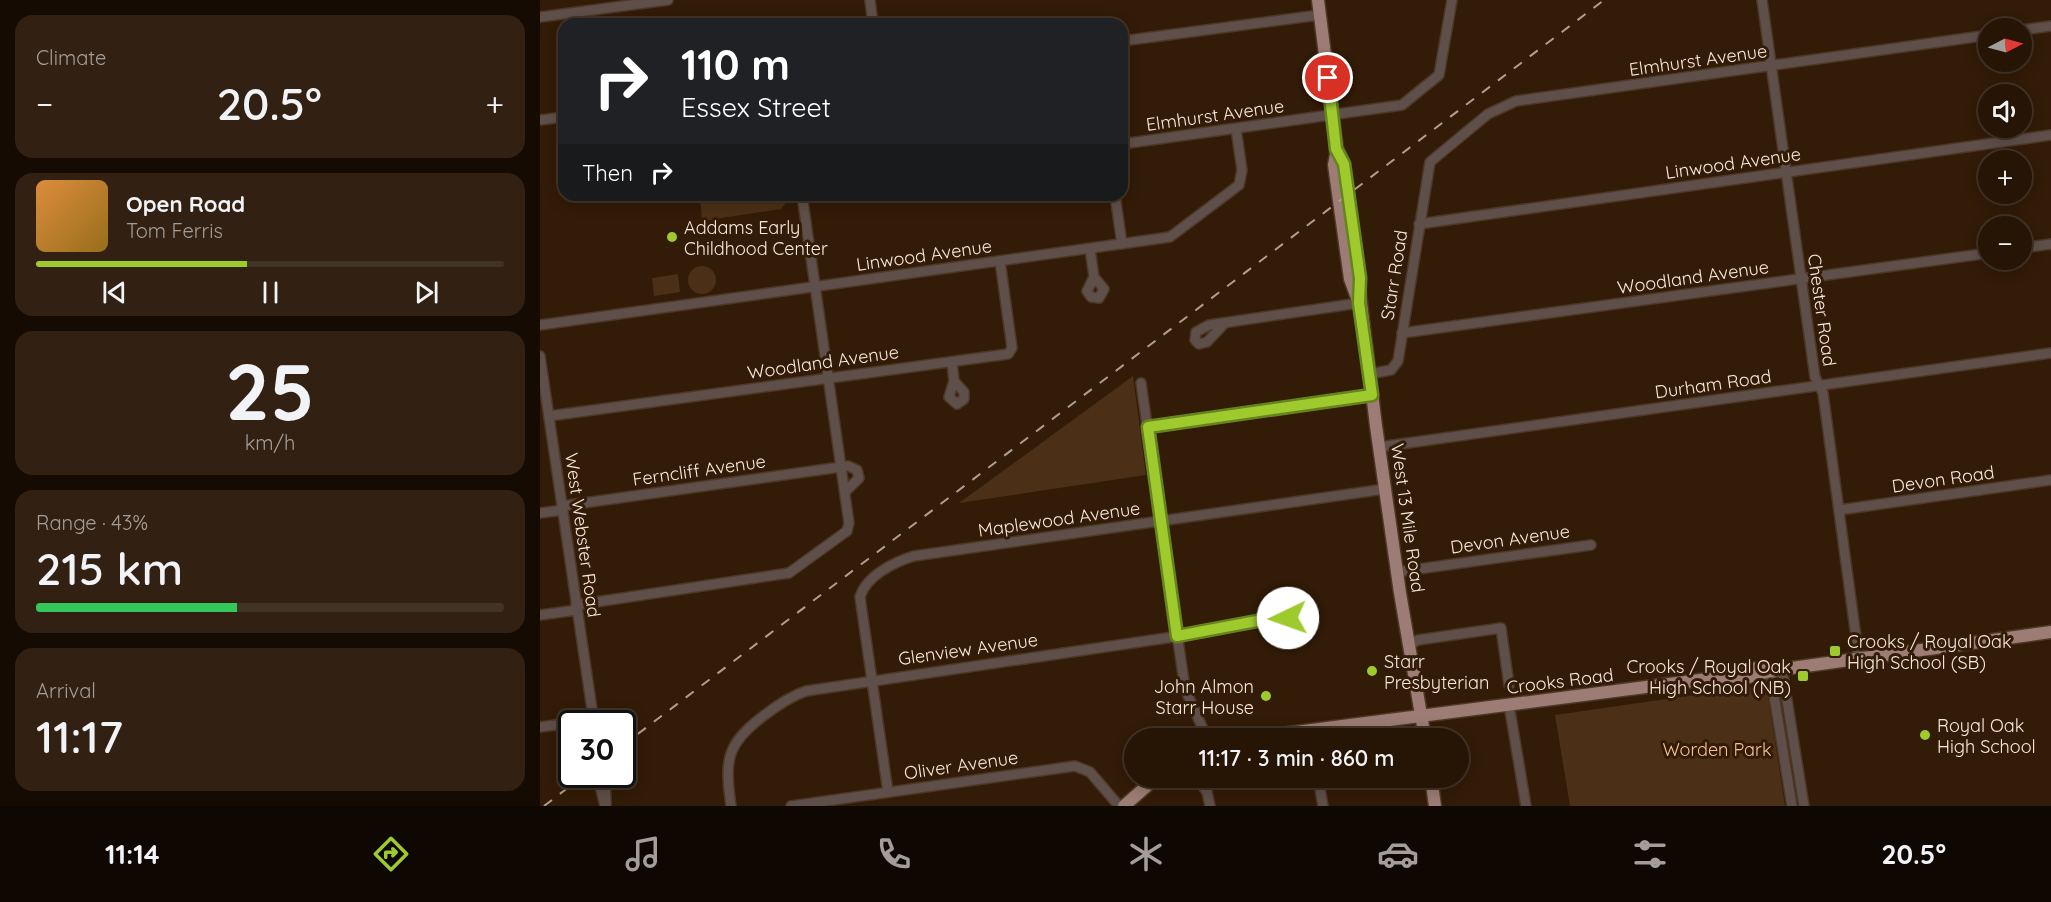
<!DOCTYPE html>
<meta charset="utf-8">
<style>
:root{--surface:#261405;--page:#322113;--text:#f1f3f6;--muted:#a49e9a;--line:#423327;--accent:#9eca2e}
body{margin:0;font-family:Quicksand,sans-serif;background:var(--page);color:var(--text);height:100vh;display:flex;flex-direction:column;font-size:22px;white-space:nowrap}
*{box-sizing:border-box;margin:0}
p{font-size:20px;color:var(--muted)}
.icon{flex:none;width:33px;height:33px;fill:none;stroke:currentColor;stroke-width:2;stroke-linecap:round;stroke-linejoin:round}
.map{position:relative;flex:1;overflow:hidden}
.side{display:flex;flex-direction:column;gap:15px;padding:15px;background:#150b03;width:540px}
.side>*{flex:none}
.hud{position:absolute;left:18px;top:18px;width:570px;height:183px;border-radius:18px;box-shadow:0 3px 15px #0003,0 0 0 2px var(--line);background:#202124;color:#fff;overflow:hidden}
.needle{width:39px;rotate:84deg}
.controls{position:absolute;left:1438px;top:18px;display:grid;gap:12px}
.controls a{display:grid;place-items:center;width:54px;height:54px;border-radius:50%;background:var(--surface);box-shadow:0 3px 15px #0003,0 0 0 2px var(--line);font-size:30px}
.speed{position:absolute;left:18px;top:710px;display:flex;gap:12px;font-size:30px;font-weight:700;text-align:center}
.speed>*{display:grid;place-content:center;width:78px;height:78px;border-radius:50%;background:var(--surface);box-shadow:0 3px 15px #0003,0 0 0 2px var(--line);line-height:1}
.speed .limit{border:3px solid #111;border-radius:9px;background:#fff;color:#111}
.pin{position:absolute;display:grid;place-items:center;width:51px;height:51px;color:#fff;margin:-26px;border:3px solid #fff;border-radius:50%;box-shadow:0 2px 6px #0007}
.me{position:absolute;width:66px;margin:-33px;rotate:267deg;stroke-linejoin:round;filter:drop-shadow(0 0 4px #0008)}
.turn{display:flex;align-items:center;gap:21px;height:126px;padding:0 24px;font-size:27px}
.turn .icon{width:78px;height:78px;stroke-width:2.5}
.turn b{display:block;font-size:42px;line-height:51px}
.then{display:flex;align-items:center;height:57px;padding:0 24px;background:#0003;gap:12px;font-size:22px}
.big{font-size:45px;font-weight:600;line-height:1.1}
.side .tile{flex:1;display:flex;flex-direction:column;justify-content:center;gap:9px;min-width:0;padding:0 21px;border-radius:18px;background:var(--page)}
.side .dial{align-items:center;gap:0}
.dial b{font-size:78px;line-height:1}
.song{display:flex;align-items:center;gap:18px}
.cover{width:72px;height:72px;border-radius:9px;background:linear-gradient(135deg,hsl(30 70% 55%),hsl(40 70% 35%))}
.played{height:6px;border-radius:3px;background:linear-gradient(90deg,var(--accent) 45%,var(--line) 45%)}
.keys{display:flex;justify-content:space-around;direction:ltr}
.heat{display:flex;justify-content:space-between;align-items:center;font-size:33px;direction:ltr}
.charge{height:9px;border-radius:4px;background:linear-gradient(90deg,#34c759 43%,var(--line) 0)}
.trip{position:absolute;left:584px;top:728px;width:345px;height:60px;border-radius:30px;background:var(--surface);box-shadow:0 3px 15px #0003,0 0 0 2px var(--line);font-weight:600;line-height:60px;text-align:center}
.tabs{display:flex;height:96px;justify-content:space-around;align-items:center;background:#0f0802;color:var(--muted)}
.tabs .icon{width:42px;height:42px}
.tabs .selected{color:var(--accent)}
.tabs b{font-size:27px;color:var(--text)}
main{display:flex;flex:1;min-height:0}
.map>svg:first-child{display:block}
</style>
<main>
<section class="side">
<div class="tile"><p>Climate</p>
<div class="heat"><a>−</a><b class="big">20.5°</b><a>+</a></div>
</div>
<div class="tile">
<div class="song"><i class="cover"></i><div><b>Open Road</b><p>Tom Ferris</p></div></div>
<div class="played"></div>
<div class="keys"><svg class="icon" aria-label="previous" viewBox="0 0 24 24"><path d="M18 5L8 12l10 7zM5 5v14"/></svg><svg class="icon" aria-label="pause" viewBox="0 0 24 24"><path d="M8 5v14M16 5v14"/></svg><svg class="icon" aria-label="next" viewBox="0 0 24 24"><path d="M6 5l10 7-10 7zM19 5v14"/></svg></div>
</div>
<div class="tile dial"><b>25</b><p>km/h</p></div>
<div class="tile"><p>Range · 43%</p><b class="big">215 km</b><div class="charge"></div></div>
<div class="tile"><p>Arrival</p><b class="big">11:17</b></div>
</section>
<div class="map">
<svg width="1511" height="806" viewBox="0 0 1511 806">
<rect width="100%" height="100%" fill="#321b07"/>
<!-- green -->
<g fill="#4b2f17">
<polygon points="160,195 246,195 247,201 241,209 162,221"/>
<circle cx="162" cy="280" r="14"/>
<polygon points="138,274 140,292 114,296 112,278"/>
<polygon points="593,376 606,475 419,503"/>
<polygon points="1224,685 1227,689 1245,806 1030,806 1015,715"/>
</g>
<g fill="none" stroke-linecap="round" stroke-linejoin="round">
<!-- minor casing -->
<g stroke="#4e3825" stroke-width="12">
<g id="minor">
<polyline points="330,0 333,24"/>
<polyline points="1222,0 1275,377 1283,393 1319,659"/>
<polyline points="0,17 128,0"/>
<polyline points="1482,30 1511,26"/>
<polyline points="582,41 779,15"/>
<polyline points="0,120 24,117"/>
<polyline points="582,144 862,105 899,75 912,0"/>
<polyline points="575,195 582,244"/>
<polyline points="879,224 1511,135"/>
<polyline points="1482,248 1511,244"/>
<polyline points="550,249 554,277 547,291 551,297 559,298 564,289 554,277"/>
<polyline points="684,324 667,342 659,344 655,340 656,332 669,325 819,303"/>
<polyline points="0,325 630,237 699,185 702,170 696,129"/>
<polyline points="862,333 1449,253"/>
<polyline points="0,356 54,723"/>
<polyline points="412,362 414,381 409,397 417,404 424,399 424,392 414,381"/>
<polyline points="829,374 851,370 858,361 890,162 948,114 976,101 1449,35"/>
<polyline points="601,383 645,689 667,738"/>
<polyline points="9,416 468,354 472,348 460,261"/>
<polyline points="608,427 832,395"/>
<polyline points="839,447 1511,353"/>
<polyline points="22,506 308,466 317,470 319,478 305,492"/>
<polyline points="1299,510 1511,480"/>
<polyline points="0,513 23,510"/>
<polyline points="857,572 1051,545"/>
<circle cx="759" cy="614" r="12"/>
<polyline points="36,605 249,573 307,531 309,523 262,195"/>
<polyline points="0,615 37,610"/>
<polyline points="869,645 878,640 961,628 969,685"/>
<polyline points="1242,669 1264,806"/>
<polyline points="1230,671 1252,806"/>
<polyline points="969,705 986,806"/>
<polyline points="0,727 53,720"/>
<polyline points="57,774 65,806"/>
<polyline points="65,774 66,804"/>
<polyline points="656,777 667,792 670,806"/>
<polyline points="778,777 783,806"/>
<path d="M348,792L320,597C326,576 354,562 374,556L845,489"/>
<path d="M191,806C185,762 185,745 222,717C236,706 249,697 266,691L667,632L747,615"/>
<polyline points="251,806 535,766 550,772 579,806"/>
</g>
</g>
<!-- major casing -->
<g stroke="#4e3825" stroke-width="15">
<g id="major">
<polyline points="778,0 797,149 794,165 810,279 817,298"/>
<polyline points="797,149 804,164 836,426 860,593 885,738"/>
<path d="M1191,676C1205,667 1215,667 1230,671"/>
<polyline points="710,738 1191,676 1202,679 1230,671 1511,632"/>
<polyline points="891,777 895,806"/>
<polyline points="584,806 617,777"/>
</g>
</g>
<!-- minor -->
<use href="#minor" stroke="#5f4f4b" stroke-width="9"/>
<!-- major -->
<use href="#major" stroke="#9c7c74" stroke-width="12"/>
<!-- rail -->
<g stroke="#b29e90" stroke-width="2" stroke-dasharray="10 10" stroke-linecap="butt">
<polyline points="82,746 1064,0"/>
<polyline points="4,806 46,774"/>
</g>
</g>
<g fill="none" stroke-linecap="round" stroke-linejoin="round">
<!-- route casing -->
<g stroke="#67831e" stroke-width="15">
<polyline id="route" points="748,618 747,615 733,618 637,636 608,427 832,395 819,303 820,278 804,164 796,149 788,78"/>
</g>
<!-- route -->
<use href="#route" stroke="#9eca2e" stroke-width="10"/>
</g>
<!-- markers -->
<g fill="#9eca2e" stroke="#321b07" stroke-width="2">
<circle cx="132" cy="237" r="6"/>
<rect x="1289" y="645" width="12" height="12" rx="3"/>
<circle cx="832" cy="671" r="6"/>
<rect x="1257" y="670" width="12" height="12" rx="3"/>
<circle cx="726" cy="696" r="6"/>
<circle cx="1385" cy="735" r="6"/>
</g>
<g text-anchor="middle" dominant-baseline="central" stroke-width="6" stroke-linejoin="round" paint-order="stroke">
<!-- street labels -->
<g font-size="18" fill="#f9e8dc" stroke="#321b07">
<text transform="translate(1158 60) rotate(-8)">Elmhurst Avenue</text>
<text transform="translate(675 115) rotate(-8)">Elmhurst Avenue</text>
<text transform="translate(1193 163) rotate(-8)">Linwood Avenue</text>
<text transform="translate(384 255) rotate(-8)">Linwood Avenue</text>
<text transform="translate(854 275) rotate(-81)">Starr Road</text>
<text transform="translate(1153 277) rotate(-8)">Woodland Avenue</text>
<text transform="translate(1282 310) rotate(82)">Chester Road</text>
<text transform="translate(283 362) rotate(-8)">Woodland Avenue</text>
<text transform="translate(1173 384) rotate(-8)">Durham Road</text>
<text transform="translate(159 470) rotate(-8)">Ferncliff Avenue</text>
<text transform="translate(1403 479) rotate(-8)">Devon Road</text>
<text transform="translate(868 518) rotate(82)">West 13 Mile Road</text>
<text transform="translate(519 519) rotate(-8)">Maplewood Avenue</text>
<text transform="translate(43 535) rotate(82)">West Webster Road</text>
<text transform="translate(970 539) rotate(-8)">Devon Avenue</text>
<text transform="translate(428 649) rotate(-8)">Glenview Avenue</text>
<text transform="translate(1020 681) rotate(-7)">Crooks Road</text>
<text transform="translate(421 765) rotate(-8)">Oliver Avenue</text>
</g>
<!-- poi labels -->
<g font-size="18" fill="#f9e8dc" stroke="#321b07" text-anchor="start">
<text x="144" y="227">Addams Early<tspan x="144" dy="21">Childhood Center</tspan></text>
<text x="1307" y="641">Crooks / Royal Oak<tspan x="1307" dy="21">High School (SB)</tspan></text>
<text x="844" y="661">Starr<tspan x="844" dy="21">Presbyterian</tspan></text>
<text x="1251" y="666" text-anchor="end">Crooks / Royal Oak<tspan x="1251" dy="21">High School (NB)</tspan></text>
<text x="714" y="686" text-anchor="end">John Almon<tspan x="714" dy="21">Starr House</tspan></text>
<text x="1397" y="725">Royal Oak<tspan x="1397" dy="21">High School</tspan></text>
</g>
<!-- park labels -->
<g font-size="18" fill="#f9c399" stroke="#321b07">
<text x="1177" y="749">Worden Park</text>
</g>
</g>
</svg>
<div class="controls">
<a><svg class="needle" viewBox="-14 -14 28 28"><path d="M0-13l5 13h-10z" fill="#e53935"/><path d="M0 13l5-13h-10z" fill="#a49e9a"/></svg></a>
<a><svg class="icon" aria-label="sound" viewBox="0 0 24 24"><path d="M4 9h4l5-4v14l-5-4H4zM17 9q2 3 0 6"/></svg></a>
<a>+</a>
<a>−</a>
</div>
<div class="speed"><div class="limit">30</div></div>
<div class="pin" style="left:788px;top:78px;background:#d93025"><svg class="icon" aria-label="arrive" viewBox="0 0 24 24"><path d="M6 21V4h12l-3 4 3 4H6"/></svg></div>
<svg class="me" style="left:748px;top:618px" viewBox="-20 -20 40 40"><circle r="19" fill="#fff"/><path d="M0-13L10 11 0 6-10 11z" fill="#9eca2e"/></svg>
<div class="trip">11:17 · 3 min · 860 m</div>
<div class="hud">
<div class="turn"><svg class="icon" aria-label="right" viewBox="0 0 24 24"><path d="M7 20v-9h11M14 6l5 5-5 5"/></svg><div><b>110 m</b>Essex Street</div></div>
<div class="then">Then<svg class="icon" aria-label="right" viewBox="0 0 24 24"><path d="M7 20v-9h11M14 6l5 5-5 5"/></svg></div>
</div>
</div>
</main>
<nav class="tabs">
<b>11:14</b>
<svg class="icon selected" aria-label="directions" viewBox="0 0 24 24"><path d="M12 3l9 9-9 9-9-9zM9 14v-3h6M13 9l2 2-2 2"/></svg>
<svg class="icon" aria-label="music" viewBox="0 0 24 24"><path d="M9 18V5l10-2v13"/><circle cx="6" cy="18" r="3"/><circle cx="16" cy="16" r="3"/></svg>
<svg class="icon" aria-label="phone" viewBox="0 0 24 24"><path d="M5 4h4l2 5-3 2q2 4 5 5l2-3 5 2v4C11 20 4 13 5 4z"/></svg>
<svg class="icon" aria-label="climate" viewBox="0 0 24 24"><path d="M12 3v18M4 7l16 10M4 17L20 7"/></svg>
<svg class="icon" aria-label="car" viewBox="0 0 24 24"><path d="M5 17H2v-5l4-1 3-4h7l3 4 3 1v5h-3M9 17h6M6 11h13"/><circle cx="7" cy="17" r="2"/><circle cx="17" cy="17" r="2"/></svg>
<svg class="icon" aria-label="filters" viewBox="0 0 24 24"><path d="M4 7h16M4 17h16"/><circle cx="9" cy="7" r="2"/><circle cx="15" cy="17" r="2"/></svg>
<b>20.5°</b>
</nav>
